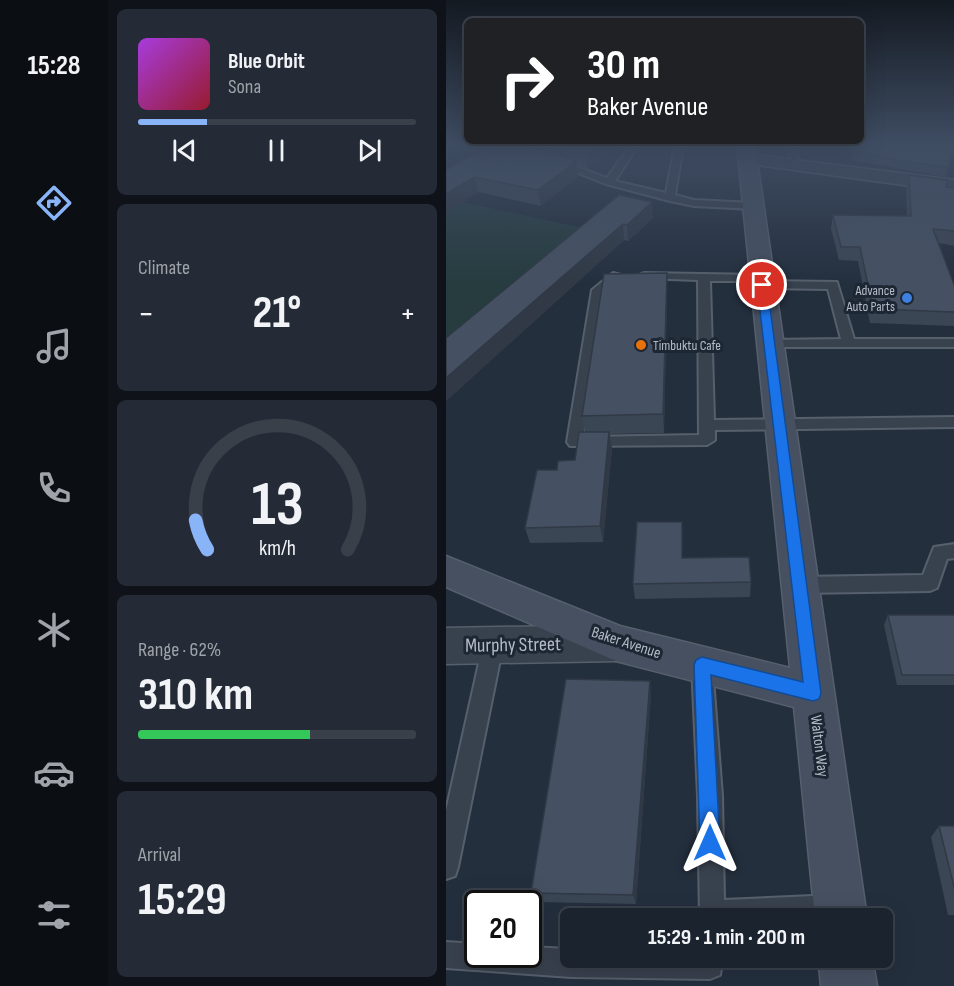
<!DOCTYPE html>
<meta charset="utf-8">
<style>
:root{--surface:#1b232e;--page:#242b36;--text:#f1f3f6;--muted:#a0a4aa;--line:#39404a;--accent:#8ab4f8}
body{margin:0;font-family:"Sofia Sans Condensed",sans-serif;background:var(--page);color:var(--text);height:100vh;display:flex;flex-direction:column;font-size:22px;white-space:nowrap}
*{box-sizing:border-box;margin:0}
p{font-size:20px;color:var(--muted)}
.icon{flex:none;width:33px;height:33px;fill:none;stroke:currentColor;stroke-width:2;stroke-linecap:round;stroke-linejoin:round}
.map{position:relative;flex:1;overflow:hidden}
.panel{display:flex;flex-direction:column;gap:9px;padding:9px;background:#0f1319;width:338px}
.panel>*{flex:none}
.hud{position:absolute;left:18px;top:18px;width:400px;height:126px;border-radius:9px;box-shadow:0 6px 24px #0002,0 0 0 2px var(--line);background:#202124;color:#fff;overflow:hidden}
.speed{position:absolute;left:18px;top:890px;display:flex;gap:12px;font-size:30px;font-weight:700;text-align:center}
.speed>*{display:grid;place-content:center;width:78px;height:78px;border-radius:50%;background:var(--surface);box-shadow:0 6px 24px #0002,0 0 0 2px var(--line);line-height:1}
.speed .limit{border:3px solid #111;border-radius:9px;background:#fff;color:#111}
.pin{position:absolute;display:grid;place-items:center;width:51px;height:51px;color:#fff;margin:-26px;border:3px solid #fff;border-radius:50%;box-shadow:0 2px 6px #0007}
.me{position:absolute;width:66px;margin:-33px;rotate:0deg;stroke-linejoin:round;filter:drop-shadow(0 0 4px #0008)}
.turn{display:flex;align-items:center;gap:21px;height:126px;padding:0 24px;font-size:27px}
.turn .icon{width:78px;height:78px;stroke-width:2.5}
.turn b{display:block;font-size:42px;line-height:51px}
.big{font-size:45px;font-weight:700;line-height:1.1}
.panel .tile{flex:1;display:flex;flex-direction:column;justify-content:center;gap:9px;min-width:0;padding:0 21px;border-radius:9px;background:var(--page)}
.panel .dial{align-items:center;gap:0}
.dial svg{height:156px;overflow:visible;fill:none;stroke:var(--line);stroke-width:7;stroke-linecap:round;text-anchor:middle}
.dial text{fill:var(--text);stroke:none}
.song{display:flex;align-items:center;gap:18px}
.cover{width:72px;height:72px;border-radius:9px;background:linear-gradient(135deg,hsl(280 70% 55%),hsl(350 70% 35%))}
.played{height:6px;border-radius:3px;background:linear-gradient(90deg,var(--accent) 25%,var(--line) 25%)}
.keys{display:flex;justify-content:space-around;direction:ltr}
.heat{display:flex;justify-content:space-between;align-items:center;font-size:33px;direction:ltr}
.charge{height:9px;border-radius:4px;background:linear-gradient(90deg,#34c759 62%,var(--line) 0)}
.trip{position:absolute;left:114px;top:908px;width:333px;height:60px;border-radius:9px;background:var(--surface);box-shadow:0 6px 24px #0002,0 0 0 2px var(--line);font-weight:700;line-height:60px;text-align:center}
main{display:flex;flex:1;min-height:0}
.tab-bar{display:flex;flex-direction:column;width:108px;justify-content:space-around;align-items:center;background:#0b0e12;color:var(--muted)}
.tab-bar .icon{width:42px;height:42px}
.tab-bar .active{color:var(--accent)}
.tab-bar b{font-size:27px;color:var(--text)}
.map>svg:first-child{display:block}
</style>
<main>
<nav class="tab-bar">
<b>15:28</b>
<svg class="icon active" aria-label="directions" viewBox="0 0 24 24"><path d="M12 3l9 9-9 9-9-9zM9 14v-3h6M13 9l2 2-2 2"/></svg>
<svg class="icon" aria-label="music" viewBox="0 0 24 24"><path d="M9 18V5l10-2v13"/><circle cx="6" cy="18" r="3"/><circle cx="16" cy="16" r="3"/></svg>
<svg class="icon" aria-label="phone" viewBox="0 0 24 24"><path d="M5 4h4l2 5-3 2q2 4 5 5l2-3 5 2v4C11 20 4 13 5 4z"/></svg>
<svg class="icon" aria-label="climate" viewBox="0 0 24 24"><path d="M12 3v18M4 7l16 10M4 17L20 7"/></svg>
<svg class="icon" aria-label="car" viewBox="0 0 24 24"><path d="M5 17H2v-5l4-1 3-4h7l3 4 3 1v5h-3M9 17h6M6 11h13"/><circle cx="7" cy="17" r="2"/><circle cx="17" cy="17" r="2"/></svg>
<svg class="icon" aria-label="filters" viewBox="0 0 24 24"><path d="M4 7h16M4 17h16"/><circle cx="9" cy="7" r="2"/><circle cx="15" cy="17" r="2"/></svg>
</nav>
<section class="panel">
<div class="tile">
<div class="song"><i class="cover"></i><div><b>Blue Orbit</b><p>Sona</p></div></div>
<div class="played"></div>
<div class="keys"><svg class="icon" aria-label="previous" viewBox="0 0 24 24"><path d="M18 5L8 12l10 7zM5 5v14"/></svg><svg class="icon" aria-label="pause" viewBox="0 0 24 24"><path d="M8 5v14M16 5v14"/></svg><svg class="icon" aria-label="next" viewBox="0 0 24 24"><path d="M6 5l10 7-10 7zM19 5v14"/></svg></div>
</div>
<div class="tile"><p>Climate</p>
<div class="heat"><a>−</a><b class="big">21°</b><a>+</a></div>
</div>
<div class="tile dial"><svg viewBox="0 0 100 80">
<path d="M14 69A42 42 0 1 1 86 69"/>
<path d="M14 69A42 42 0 0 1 8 54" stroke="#8ab4f8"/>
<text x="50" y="56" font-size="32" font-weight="700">13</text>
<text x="50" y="72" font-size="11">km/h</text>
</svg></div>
<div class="tile"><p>Range · 62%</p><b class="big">310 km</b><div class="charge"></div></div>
<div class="tile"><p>Arrival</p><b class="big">15:29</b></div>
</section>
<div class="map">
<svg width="509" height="986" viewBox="0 0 509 986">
<rect width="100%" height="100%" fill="#242f3e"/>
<!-- green -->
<polygon fill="#263c3f" points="17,202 150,231 0,360 0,213"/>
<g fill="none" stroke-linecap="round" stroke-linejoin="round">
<!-- lane casing -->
<g stroke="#565f6c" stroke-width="4">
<g id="lane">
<polygon points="11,146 30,146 59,153 55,156"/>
<polygon points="184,146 192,146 169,181 220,193 229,146 237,146 229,195 248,200 307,203 312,206 307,209 248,206 224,201 160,184 105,162 113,160 161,178"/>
<polygon points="341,146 349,146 354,167 346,165"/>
<polygon points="167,273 179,276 170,279 158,291 137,437 253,435 252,280 195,278 195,274 199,273 315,275 321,278 315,281 264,281 268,420 509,417 509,427 269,430 269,440 261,445 124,446 121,442 146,290"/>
<polygon points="316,281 391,282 408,339 509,339 509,347 319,347 317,344 324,340 395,339 382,289 312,288 312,282"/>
<polygon points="509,544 509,558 501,559 491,588 484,591 353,593 346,590 344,585 346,580 353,577 477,575 488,547"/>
<polygon points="47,636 54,639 57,645 12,867 9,876 0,879 0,811 37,645 40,639"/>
<polygon points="256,656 263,658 266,665 276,796 278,900 389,895 398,899 402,908 398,917 254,918 252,796 246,665 249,658"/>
<polygon points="0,942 32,944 32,954 82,954 82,947 124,949 124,957 277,957 274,975 264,979 125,977 0,968"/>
</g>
</g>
<!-- street casing -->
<g stroke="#565f6c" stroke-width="3">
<g id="street">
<polygon points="302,154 509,180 509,192 296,163 293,159 296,155"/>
<polygon points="170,625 184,631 190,643 184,655 170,661 0,664 0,628"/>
</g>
</g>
<!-- secondary casing -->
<g stroke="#565f6c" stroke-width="3">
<g id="secondary">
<polygon points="291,146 309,146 421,918 369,918 348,707 170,661 0,587 0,556 174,626 344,668"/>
<polygon points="372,957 426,957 431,986 375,986"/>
</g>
</g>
<!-- lane -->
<use href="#lane" fill="#38414e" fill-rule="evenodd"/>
<!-- street -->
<use href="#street" fill="#38414e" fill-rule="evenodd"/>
<!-- secondary -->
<use href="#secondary" fill="#465061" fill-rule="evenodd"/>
</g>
<!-- wall -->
<g fill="#3b4654">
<polygon points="41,146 167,146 167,147 141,169 131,166 132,176 95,206 32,192 0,213 0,170"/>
<polygon points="409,146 509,146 509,154 505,153 500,177 405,160 406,152"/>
<polygon points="463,175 500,187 509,188 509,246 493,243 509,287 509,326 424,323 412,261 393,260 385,228 387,215 461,216 460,188"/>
<polygon points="173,195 207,218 182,241 178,240 0,401 0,338"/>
<polygon points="221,291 218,433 164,434 166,448 157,542 84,543 79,528 111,470 129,460 139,432 136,416"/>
<polygon points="236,522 236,558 305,582 304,597 189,599 187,584"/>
<polygon points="442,615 509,615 509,685 451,685 438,625"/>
<polygon points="205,694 190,904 91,902 85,893"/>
<polygon points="493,826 509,826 509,915 502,915 485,837"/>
</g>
<!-- shaded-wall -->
<g fill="#303945">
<polygon points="151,146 167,146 167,147 141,169 139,156"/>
<polygon points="130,161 132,176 95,206 92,190"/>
<polygon points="28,177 32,192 0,213 0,194"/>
<polygon points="206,202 207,218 182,241 181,225"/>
<polygon points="177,224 178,240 0,401 0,378"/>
<polygon points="221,273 221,291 218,433 217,414"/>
<polygon points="163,432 166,448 157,542 154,526"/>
<polygon points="204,681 205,694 190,904 187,895"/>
</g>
<!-- building -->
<g fill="#455162" stroke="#303945" stroke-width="1.5">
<polygon points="41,146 75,146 103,151 130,161 92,190 28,177 0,194 0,170"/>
<polygon points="102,146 151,146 139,156"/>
<polygon points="409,146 506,146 502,168 406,152"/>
<polygon points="463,175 501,180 500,187 509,188 509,231 487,229 509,287 509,312 427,309 414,247 395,247 387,215 465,216"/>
<polygon points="173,195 206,202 181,225 177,224 0,378 0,338"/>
<polygon points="221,273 217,414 136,416 158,274"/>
<polygon points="133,432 163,432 154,526 79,528 91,470 111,470 112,461 129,460"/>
<polygon points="191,522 236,522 236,558 303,557 305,582 187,584"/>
<polygon points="442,615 509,615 509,675 456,675"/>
<polygon points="120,679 204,681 187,895 85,893"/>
<polygon points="493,826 509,826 509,891"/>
</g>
<!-- sky -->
<linearGradient id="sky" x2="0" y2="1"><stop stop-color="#141a22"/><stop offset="0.51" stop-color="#3f4d63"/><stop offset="1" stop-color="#3f4d63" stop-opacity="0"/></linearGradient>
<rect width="509" height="284" fill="url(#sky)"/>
<!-- route -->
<polygon fill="#1a73e8" stroke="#114b97" stroke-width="1.5" points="316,282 321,285 375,693 373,699 367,701 265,675 274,843 271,850 264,853 257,850 254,843 248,665 250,660 256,657 357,682 311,285"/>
<!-- markers -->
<circle fill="#3f7fe0" stroke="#1d2633" stroke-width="2" cx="461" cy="298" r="6"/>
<circle fill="#e8710a" stroke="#1d2633" stroke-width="2" cx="195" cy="345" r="6"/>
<g text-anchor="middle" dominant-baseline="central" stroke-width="6" stroke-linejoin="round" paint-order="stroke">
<!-- far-poi labels -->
<g font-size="14" fill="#b4bcc9" stroke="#1d2633" text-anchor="end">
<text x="449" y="290">Advance<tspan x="449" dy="16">Auto Parts</tspan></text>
<text x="207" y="345" text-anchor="start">Timbuktu Cafe</text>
</g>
<!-- street labels -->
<g font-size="16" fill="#b4bcc9" stroke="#1d2633">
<text transform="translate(180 643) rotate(18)">Baker Avenue</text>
<text transform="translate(373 746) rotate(83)">Walton Way</text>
</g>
<!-- near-street labels -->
<g font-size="20" fill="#b4bcc9" stroke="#1d2633">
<text transform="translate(67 645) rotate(-1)">Murphy Street</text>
</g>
</g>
</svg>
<div class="speed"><div class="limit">20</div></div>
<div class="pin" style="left:316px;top:285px;background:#d93025"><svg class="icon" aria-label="arrive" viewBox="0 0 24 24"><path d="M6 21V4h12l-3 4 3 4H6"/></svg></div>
<svg class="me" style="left:264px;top:843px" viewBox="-20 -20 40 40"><path d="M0-17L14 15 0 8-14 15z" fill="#1a73e8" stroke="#fff" stroke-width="4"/></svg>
<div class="trip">15:29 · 1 min · 200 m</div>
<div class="hud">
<div class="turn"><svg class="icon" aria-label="right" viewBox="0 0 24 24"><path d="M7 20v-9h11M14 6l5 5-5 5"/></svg><div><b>30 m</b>Baker Avenue</div></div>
</div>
</div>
</main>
